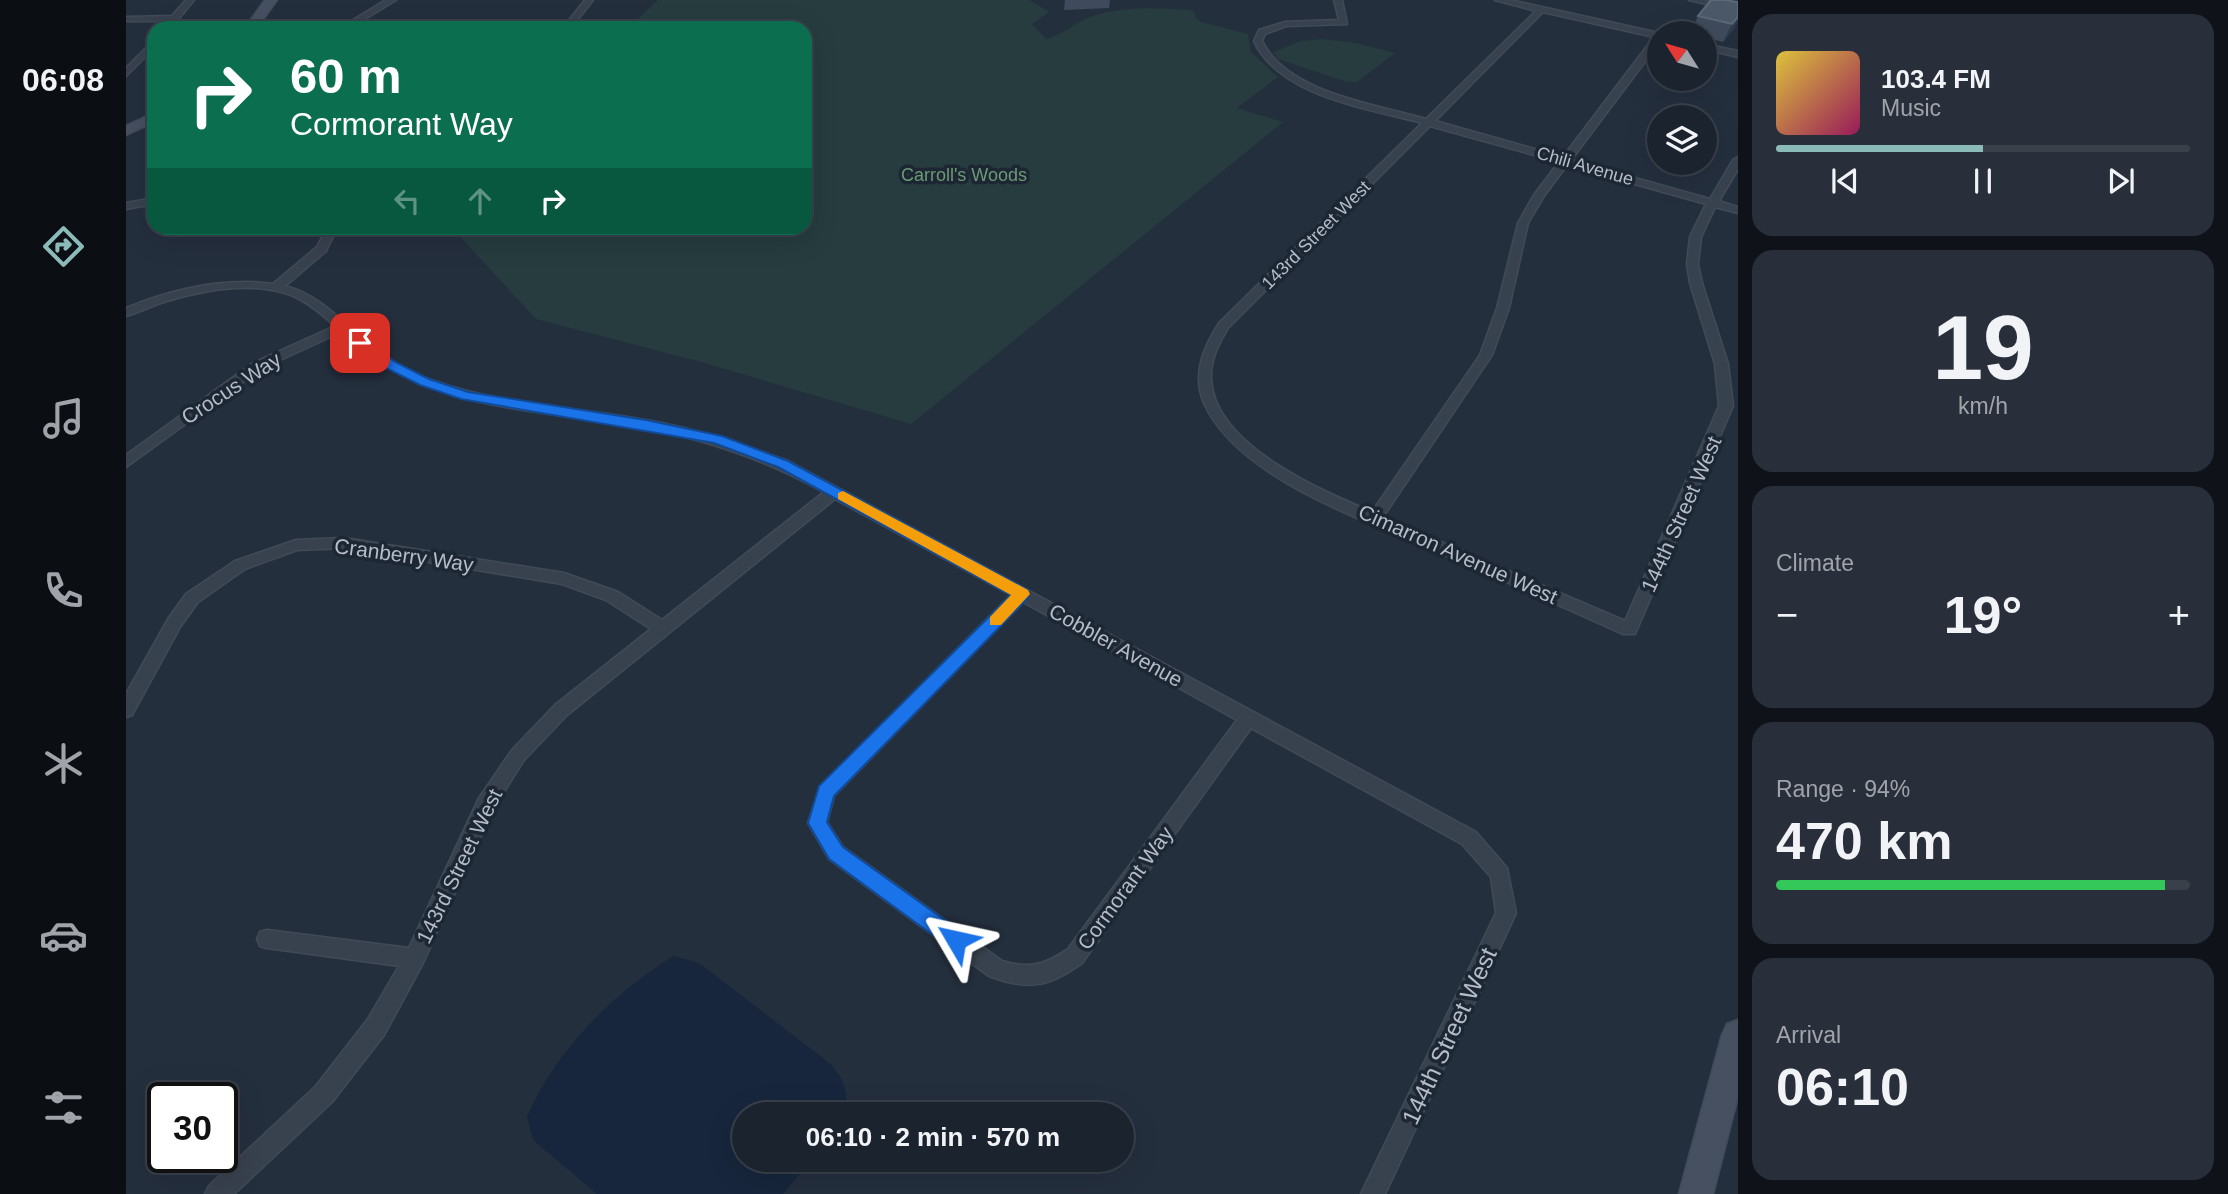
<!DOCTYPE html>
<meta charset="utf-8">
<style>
:root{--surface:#1b232e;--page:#282f3a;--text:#f1f3f6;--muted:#a0a4aa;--line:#39404a;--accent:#8bbbb9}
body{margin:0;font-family:Helvetica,sans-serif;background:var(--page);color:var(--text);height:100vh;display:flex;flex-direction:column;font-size:26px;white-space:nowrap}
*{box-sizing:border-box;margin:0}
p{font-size:23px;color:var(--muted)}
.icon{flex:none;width:38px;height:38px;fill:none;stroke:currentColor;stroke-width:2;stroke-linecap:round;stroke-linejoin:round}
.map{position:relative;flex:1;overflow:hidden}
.panel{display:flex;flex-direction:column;gap:14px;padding:14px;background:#0f1319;width:490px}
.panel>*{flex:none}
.banner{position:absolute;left:21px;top:21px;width:665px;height:214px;border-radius:21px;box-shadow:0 7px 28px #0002,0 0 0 2px var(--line);background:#0b6e4f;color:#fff;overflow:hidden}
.needle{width:46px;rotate:307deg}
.buttons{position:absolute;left:1521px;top:21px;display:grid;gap:14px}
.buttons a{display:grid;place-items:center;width:70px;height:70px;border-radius:50%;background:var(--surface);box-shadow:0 7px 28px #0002,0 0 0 2px var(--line);font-size:35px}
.speed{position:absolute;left:21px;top:1082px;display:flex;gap:14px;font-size:35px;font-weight:700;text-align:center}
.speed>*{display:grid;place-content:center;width:91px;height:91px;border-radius:50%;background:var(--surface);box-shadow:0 7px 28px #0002,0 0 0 2px var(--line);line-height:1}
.speed .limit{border:4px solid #111;border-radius:10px;background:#fff;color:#111}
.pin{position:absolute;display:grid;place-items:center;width:60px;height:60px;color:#fff;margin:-30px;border-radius:14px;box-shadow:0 4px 10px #0006}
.me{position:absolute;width:77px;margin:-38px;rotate:306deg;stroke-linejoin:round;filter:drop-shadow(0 0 5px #0008)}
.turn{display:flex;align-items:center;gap:24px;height:147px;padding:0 28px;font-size:32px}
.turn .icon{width:91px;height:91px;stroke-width:2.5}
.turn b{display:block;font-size:49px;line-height:60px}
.lanes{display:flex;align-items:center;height:66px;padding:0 28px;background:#0003;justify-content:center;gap:35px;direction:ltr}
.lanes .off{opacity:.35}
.big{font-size:52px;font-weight:800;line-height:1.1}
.panel .tile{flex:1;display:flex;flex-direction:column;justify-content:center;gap:10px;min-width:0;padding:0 24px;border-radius:21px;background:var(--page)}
.panel .dial{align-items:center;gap:0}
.dial b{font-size:91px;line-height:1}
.song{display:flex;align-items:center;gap:21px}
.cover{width:84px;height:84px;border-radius:10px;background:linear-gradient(135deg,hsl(50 70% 55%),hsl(330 70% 35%))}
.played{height:7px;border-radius:4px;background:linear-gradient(90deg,var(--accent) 50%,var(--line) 50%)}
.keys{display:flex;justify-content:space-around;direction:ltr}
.heat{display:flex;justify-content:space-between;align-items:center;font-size:38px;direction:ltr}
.charge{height:10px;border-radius:5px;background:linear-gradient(90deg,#34c759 94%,var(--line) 0)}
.trip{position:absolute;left:606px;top:1102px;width:402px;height:70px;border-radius:35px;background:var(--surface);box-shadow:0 7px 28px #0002,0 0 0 2px var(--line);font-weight:800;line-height:70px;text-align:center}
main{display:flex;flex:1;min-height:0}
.tabs{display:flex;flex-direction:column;width:126px;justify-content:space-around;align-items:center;background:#0b0e12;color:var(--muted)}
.tabs .icon{width:49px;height:49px}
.tabs .selected{color:var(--accent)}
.tabs b{font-size:32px;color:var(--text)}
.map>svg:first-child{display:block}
</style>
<main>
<nav class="tabs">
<b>06:08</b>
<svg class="icon selected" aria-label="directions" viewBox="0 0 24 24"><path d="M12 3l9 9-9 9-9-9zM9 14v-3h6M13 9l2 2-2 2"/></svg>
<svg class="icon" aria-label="music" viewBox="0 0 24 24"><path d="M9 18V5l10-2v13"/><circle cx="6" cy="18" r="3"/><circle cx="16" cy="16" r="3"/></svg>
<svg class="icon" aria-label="phone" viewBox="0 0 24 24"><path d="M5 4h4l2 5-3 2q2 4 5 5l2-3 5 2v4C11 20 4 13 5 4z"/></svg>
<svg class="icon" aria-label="climate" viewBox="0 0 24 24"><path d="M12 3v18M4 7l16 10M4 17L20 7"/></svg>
<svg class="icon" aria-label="car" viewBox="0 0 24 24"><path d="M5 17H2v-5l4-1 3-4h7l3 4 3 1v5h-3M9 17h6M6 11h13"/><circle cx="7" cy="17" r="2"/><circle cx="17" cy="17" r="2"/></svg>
<svg class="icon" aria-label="filters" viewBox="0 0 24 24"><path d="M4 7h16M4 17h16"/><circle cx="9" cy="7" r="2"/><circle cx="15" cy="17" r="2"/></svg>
</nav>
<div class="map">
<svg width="1612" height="1194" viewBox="0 0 1612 1194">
<rect width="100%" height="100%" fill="#242f3e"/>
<!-- green -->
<g fill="#263c3f">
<path d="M532,0H903L923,12L906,24L920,39C937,35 948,23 964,17C998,5 1031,8 1067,10L1070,18L1075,22L1122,34L1125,52L1152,77L1111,108L1157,122L785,424L579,363L410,319L326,228H679V28H502Z"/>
<polygon points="1196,39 1230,43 1269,53 1231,82 1221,82 1152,59 1147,52 1175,41"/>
</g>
<!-- water -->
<path fill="#17263c" d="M548,956L573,963L706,1065C719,1081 723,1095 719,1115H618V1160H686L657,1194H471L407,1140L401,1117C429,1051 488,992 548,956Z"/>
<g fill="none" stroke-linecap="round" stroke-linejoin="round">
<!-- street casing -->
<g stroke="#414a57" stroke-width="3">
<g id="street">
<polygon points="60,0 68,0 45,28 38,26 42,21 0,21 0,17 46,16"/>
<polygon points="260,0 270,0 224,28 214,28"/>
<polygon points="459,0 467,0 445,28 437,28"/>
<path d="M1208,0H1216L1221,24L1160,26L1139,34L1136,41C1161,93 1249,104 1300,119L1410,11L1369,0H1384L1533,33V43L1445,160L1584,199L1607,160L1612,157V169L1593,201L1612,207V213L1589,207L1575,237L1572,264L1576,283L1602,364L1607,406L1509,634H1497C1437,607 1377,580 1317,554C1245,522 1112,480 1078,403C1066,375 1077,348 1093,323L1296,123C1241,108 1154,97 1128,41L1133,30L1159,22L1213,20ZM1417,12L1528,37L1437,157L1309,121ZM1304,126L1433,162L1408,195L1392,223L1371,308L1354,355L1246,512C1194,490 1088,445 1085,379C1084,360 1093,343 1102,328ZM1441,165L1580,204L1564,237L1561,264L1564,283L1589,364L1593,406L1499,621L1257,517L1366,355L1383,308L1402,223L1418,196Z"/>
<polygon points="1563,0 1579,0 1612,7 1612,11"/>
<polygon points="28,40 28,48 0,76 0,68"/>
<polygon points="1578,44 1612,51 1612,57 1578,49"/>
<polygon points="28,198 28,204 0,209 0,203"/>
<path d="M201,228H211L200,251L159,286C192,295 212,317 237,339C257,356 280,371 305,380C374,405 447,407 519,420C568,428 615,444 662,461L1350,832L1381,868L1390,913L1259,1194H1235L1370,913L1365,877L1336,844L1125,728L956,963C923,987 902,991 863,976L703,859L682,823L694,787L885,595L709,499L441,715L398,760L367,809L296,965L258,1035L206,1102L108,1194H79L83,1186L190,1086L242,1019L273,966L141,948L134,946L131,939L134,932L141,930L283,948L353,798L386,750L429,705L525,629L480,600L436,584L218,548L171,550L119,569L72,602L54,627L6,715L0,717V694L42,619L60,594L109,561L170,540L218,538L438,573L492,592L536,620L698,492C641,461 588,442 524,429C414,407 302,415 215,332L135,369L0,467V455L127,363L209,326C196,314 182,302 165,295C127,281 78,290 41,301C27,305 14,312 0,316V308C47,289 97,277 147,284L191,247ZM897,602L1111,720L942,949C919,965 903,969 876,961L717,847L701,822L708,796Z"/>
</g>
</g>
<!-- secondary casing -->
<g stroke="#414a57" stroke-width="3">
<g id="secondary">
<polygon points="139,0 151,0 131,28 119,28"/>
<polygon points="28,113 28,122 0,135 0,126"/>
<polygon points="1612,1020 1612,1096 1587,1194 1553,1194 1596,1035 1601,1024"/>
</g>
</g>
<!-- street -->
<use href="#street" fill="#38414e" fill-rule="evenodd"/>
<!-- secondary -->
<use href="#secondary" fill="#465061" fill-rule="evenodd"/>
</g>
<!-- wall -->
<g fill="#3f4b5c">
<polygon points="939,0 984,0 983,8 938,10"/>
<polygon points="1585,0 1608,29 1597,42 1578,37 1578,33 1564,33 1572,16"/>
</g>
<!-- shaded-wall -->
<polygon fill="#2f3b4b" points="1612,17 1612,21 1608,29 1597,42 1606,24"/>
<!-- building -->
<polygon fill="#4b5868" stroke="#5c6777" stroke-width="2" points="1585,0 1598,0 1612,2 1612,17 1606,24 1572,16"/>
<!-- route -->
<polygon fill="#1a73e8" stroke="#114b97" stroke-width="2" points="230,340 239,340 269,362 303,379 342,392 520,420 596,436 662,461 902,590 902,598 708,796 701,822 717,847 837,933 840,940 837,947 830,950 823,947 703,859 682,823 693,786 885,595 652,467 588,443 335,399 294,385 260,368 230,346"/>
<!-- slow -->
<polygon fill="#f59e0b" points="717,491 902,590 904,594 875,625 864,625 864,617 885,595 712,499 712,493"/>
<g text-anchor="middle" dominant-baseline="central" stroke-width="7" stroke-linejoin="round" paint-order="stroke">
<!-- far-street labels -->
<g font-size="18" fill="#b4bcc9" stroke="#1d2633">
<text transform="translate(1459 166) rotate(16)">Chili Avenue</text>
<text transform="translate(1190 235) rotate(-45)">143rd Street West</text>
</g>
<!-- far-park labels -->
<g font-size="18" fill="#6b9a76" stroke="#1d2633">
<text x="838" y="175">Carroll's Woods</text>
</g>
<!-- street labels -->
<g font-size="21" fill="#b4bcc9" stroke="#1d2633">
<text transform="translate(105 388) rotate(-33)">Crocus Way</text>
<text transform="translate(1555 514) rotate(-66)">144th Street West</text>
<text transform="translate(1332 554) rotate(24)">Cimarron Avenue West</text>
<text transform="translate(278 555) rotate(8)">Cranberry Way</text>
<text transform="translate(990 645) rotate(29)">Cobbler Avenue</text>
<text transform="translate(333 866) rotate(-64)">143rd Street West</text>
<text transform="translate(999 888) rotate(-54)">Cormorant Way</text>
</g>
<!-- near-street labels -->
<g font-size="24" fill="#b4bcc9" stroke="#1d2633">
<text transform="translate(1323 1036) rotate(-65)">144th Street West</text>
</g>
</g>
</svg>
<div class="buttons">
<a><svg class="needle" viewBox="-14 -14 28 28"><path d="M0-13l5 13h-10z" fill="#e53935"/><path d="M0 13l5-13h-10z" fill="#a0a4aa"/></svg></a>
<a><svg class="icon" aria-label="layers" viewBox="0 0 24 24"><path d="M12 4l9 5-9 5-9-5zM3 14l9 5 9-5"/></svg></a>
</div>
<div class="speed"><div class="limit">30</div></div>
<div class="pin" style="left:234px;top:343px;background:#d93025"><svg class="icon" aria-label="arrive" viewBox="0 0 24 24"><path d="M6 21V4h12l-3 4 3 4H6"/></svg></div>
<svg class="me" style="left:830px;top:940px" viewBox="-20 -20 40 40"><path d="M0-17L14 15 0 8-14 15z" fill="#1a73e8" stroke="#fff" stroke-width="4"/></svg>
<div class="trip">06:10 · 2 min · 570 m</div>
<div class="banner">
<div class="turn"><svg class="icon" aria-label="right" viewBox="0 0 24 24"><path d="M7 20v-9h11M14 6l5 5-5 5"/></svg><div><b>60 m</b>Cormorant Way</div></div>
<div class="lanes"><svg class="icon off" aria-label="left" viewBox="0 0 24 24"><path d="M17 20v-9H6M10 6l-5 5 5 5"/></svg><svg class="icon off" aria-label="ahead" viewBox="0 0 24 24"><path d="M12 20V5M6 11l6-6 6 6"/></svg><svg class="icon" aria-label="right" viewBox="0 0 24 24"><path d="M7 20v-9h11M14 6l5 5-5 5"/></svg></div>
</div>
</div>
<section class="panel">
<div class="tile">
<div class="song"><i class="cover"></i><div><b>103.4 FM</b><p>Music</p></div></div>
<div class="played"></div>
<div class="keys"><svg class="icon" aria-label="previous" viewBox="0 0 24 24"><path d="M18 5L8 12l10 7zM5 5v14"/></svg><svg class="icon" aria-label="pause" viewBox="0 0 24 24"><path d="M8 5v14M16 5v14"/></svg><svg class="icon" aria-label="next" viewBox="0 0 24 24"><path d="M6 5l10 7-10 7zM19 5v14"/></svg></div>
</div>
<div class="tile dial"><b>19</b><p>km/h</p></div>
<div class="tile"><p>Climate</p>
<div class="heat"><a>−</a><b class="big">19°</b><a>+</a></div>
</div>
<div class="tile"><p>Range · 94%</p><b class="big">470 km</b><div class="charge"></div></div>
<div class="tile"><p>Arrival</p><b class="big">06:10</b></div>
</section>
</main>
